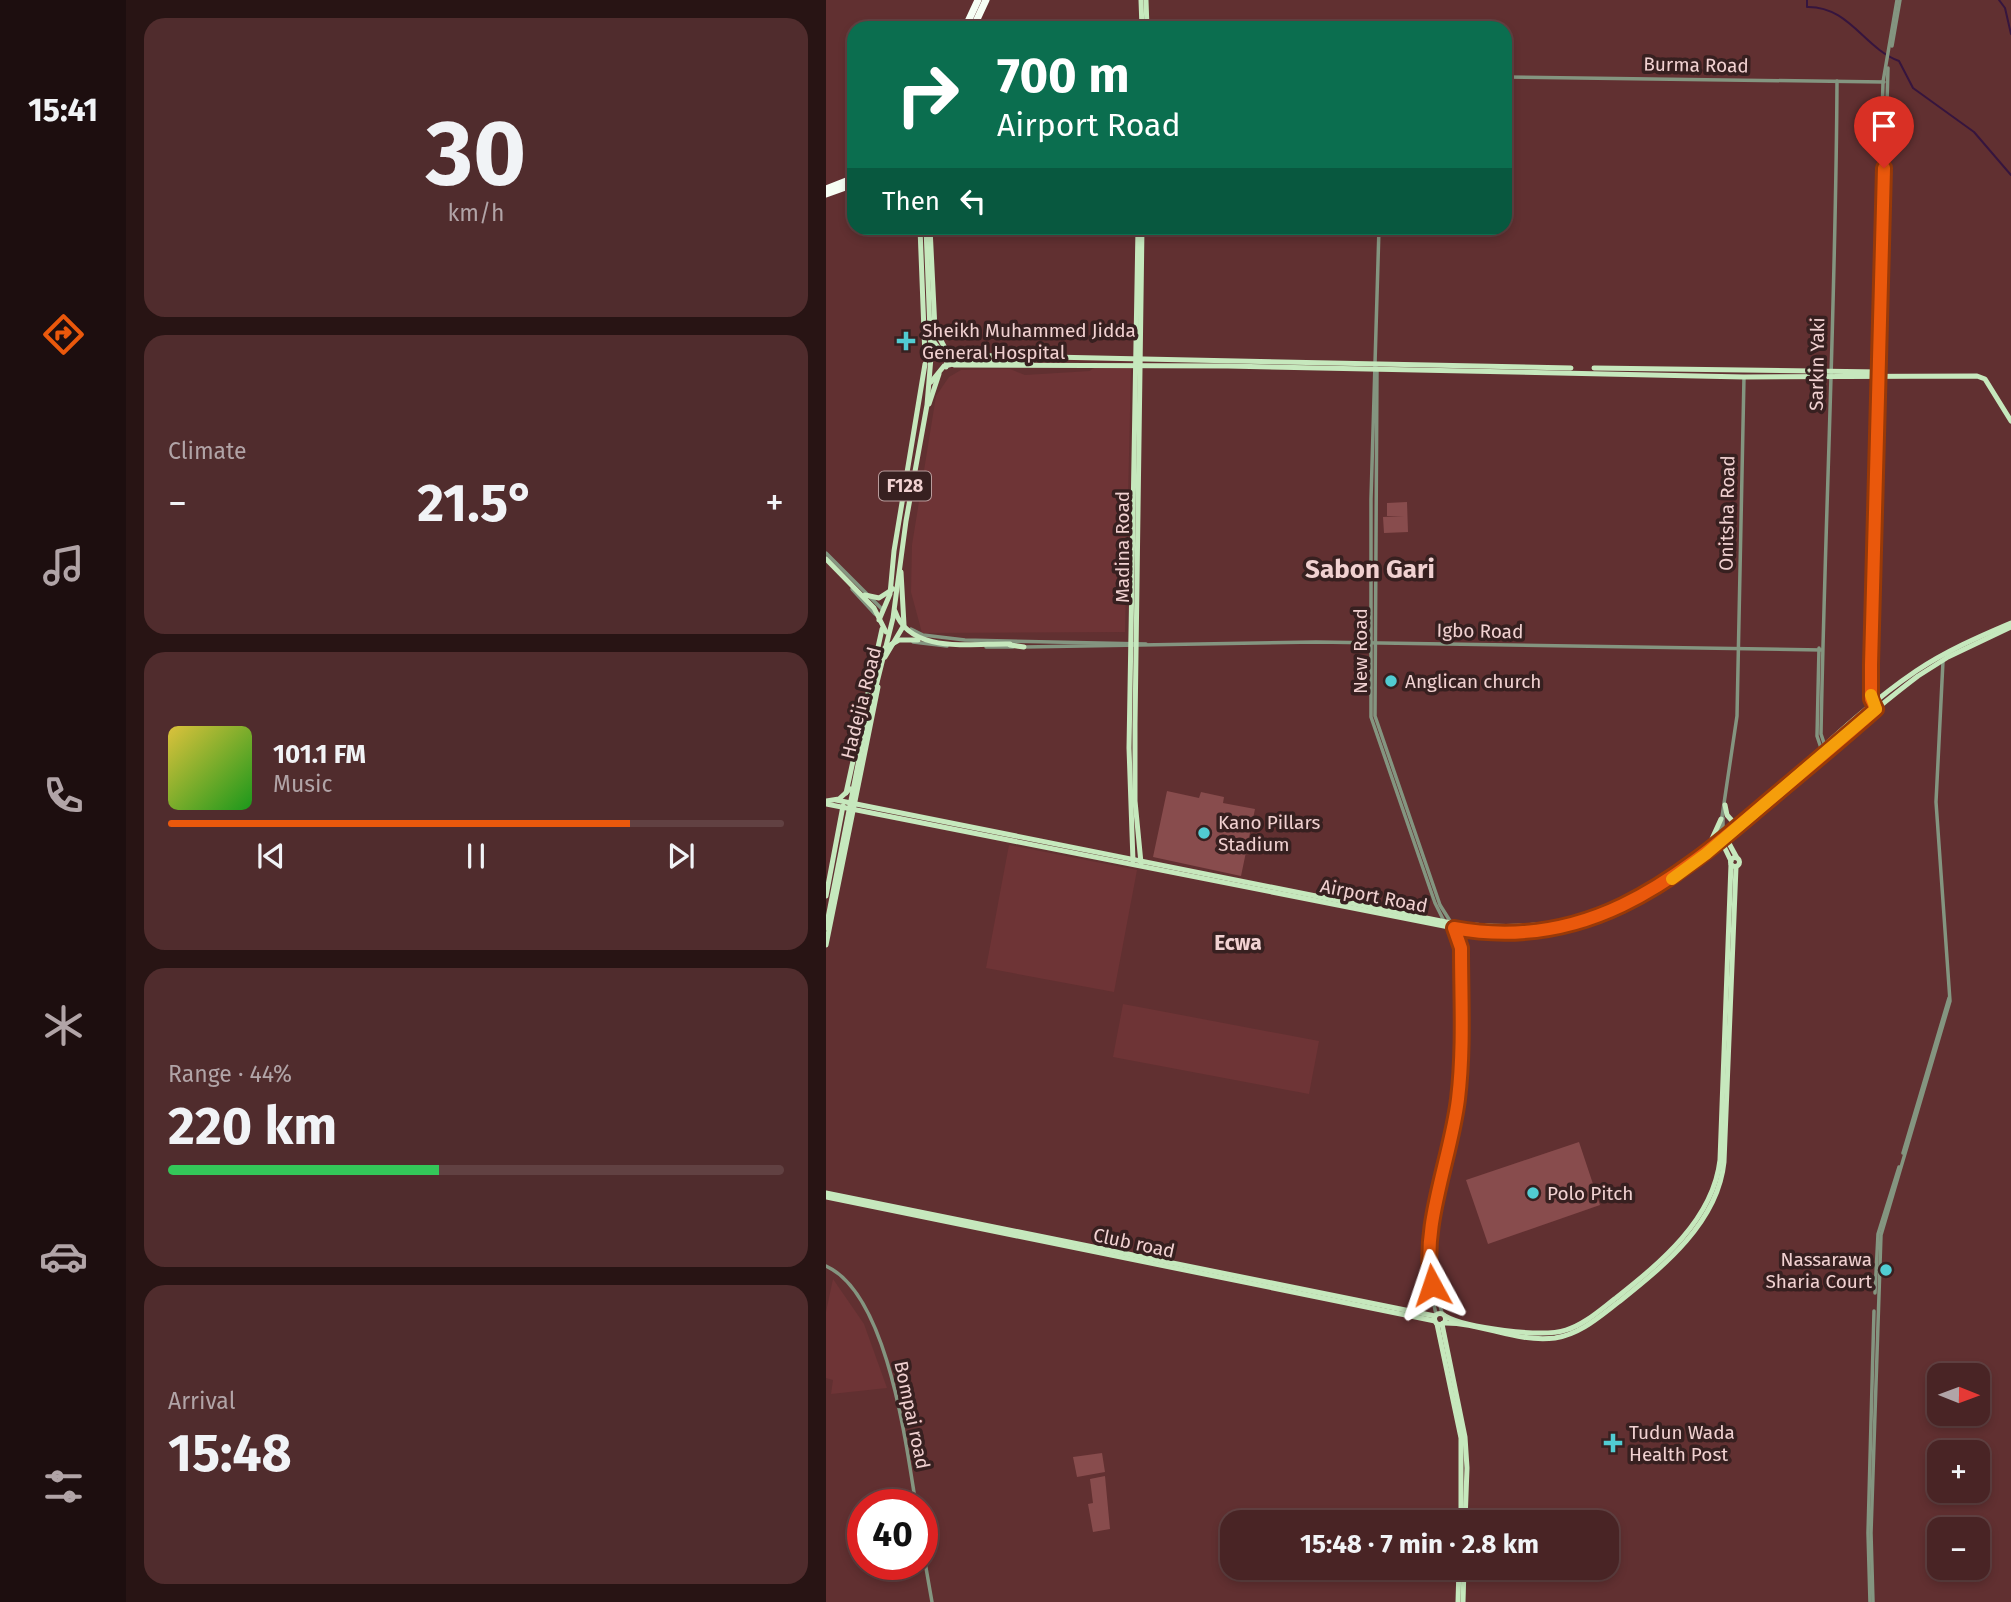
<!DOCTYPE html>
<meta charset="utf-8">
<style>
:root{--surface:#492425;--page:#502c2d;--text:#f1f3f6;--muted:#b1a4a7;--line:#614142;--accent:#ea580c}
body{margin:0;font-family:"Fira Sans",sans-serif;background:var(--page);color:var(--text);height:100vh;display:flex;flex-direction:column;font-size:26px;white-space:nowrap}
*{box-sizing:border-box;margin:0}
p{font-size:23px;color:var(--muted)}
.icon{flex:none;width:38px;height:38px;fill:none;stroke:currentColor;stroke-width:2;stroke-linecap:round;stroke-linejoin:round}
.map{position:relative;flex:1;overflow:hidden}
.panel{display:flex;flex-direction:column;gap:18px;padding:18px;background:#281414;width:700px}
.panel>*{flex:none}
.guide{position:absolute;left:21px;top:21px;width:665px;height:214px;border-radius:21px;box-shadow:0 4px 10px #0003,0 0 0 2px var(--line);background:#0b6e4f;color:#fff;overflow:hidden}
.needle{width:46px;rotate:91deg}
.buttons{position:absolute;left:1101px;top:1363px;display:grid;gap:14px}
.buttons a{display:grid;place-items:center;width:63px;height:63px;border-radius:14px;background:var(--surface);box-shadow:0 4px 10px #0003,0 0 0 2px var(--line);font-size:35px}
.speed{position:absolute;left:21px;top:1489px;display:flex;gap:14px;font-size:35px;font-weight:700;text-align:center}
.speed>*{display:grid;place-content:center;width:91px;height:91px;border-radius:50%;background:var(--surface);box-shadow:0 4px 10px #0003,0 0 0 2px var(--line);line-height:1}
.speed .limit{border:10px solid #d22;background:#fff;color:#111}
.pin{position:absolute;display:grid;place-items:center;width:60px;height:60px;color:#fff;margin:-72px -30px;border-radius:50% 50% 50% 0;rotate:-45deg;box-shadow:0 0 7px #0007}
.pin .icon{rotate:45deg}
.me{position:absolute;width:77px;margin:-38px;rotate:355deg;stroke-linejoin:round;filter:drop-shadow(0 0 5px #0008)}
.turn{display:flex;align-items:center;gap:24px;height:147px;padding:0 35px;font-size:32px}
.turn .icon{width:91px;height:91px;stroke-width:2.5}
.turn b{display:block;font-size:49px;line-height:60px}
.then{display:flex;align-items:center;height:66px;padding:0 35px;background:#0003;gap:14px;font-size:26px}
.big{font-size:52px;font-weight:700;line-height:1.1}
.panel .tile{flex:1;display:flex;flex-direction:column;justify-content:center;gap:10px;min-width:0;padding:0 24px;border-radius:21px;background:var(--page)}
.panel .dial{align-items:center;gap:0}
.dial b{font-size:91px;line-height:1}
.song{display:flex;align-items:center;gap:21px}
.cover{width:84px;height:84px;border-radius:10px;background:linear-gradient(135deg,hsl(50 70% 55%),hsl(120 70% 35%))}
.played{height:7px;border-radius:4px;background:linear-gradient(90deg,var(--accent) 75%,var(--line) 75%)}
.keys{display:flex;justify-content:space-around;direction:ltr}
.heat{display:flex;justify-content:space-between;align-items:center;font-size:38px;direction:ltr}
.charge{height:10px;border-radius:5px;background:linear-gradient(90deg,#34c759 44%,var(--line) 0)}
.trip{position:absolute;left:394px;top:1510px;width:399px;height:70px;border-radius:21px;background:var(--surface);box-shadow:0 4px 10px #0003,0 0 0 2px var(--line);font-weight:700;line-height:70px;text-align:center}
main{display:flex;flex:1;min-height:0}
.dock{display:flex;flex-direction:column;width:126px;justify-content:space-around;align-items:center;background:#1d0e0f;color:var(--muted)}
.dock .icon{width:49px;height:49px}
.dock .on{color:var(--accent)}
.dock b{font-size:32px;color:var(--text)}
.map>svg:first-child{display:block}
</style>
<main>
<nav class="dock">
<b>15:41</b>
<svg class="icon on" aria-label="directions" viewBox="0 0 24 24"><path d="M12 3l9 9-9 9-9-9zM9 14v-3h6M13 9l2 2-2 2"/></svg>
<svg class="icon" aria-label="music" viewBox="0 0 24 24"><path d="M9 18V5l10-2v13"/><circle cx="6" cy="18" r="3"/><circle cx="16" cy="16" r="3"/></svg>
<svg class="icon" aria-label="phone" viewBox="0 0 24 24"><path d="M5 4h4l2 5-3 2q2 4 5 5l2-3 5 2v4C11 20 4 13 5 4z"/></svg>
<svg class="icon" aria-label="climate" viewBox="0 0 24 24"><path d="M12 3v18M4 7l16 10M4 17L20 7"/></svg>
<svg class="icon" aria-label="car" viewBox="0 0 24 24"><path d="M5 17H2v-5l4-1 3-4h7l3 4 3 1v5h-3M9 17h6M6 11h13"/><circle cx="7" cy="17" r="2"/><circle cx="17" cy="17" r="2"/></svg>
<svg class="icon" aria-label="filters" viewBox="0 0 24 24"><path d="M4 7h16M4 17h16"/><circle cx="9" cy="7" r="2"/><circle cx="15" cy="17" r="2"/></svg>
</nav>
<section class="panel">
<div class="tile dial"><b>30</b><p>km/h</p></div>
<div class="tile"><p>Climate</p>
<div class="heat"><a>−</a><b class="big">21.5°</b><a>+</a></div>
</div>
<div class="tile">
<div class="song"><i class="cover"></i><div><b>101.1 FM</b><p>Music</p></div></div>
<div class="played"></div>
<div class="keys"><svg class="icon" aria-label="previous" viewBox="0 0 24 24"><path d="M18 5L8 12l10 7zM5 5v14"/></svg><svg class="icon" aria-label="pause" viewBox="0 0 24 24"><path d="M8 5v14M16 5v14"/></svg><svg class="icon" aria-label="next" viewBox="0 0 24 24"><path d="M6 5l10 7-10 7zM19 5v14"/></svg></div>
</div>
<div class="tile"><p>Range · 44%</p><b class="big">220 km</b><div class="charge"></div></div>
<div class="tile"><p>Arrival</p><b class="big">15:48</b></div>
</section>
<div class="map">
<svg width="1185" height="1602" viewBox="0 0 1185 1602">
<rect width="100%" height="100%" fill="#613031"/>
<!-- built -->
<g fill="#6e3436">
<polygon points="268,367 305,367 299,632 96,633 85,592 86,545 110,396 123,377 135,370 184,369 199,375 264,371"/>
<polygon points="183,845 311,870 288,992 160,968"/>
<polygon points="297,1004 493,1041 483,1094 287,1057"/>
<polygon points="7,1279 38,1324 61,1388 5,1394 7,1380 0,1378 0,1312"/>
</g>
<!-- green -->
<g fill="#884c4d">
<polygon points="581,502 582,532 558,533 557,517 578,516 561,516 561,503"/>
<polygon points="341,791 373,798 375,792 398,797 397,803 429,809 415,876 327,857"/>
<polygon points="753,1142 774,1205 662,1244 640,1180"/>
<polygon points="276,1453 279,1472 251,1477 247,1457"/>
<polygon points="279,1476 284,1529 267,1532 262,1504 267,1503 264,1479"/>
</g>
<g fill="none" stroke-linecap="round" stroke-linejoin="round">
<!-- stream -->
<g stroke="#36153e" stroke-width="2">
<path d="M981,0V7C1023,6 1038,48 1073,61L1087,88L1148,132L1185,175"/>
<polyline points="1173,0 1179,8 1185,34"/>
</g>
<!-- minor -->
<g stroke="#849580" stroke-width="3.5">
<polyline points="1066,46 1074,0"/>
<polyline points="679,77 1058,82"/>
<polyline points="553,228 545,499 545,717 609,903 618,921"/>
<polyline points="551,368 549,716 614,905 631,932 635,948 632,1098 602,1263 616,1313"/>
<polyline points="0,553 57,610"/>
<polyline points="26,589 49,614"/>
<polyline points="85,629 97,635 139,640 320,644"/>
<polyline points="87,642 121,646"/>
<polyline points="160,647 187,647"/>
<polyline points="198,647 490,642 996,650"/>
<polyline points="993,648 991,736 995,748"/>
<polyline points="1047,703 1047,589 1062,68"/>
<polyline points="1044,707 1042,635 1057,82 1071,0"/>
<path d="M999,746L995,734C999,517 1010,299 1011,81"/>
<polyline points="897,818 897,833"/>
<polyline points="893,837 911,716 918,377"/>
<polyline points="1077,1153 1123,998"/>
<path d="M0,1266C62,1294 80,1445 90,1505"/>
<polyline points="1049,1293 1052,1234 1073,1167"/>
<polyline points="610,1314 598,1261 629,1083 630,952 623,927"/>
<polyline points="96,1545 106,1602"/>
<polyline points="1044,1602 1042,1533 1048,1311"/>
<polyline points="1047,1602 1045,1533 1055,1235 1124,1001 1110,802 1117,661"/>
</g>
<!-- major -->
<g stroke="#c6e8bd" stroke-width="5">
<polyline points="315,0 316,28"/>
<polyline points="320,0 321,28"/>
<polyline points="94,228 99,357"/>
<polyline points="104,228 109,329 122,354 120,367"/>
<polyline points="128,355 745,368"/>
<polyline points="128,365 402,366 918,377 1151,376 1159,379 1185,421"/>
<polyline points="768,368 1053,372"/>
<polyline points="103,404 113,374"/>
<polyline points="53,620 64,594 68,551 99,364"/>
<polyline points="184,645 198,647"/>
<polyline points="59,657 78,625 75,572"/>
<polyline points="20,793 56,629"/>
<path d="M10,800L625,923C660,927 696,929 731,922C876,893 973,750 1090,671C1120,651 1152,637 1185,623"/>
<path d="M0,804L623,927C757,950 841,888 937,805C988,762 1039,716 1092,676L1122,657L1185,627"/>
<polyline points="899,805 901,815 908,823"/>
<polyline points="899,836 911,858"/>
<polyline points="894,838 905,861"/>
<polyline points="885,841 895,819"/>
<circle cx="909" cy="862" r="4.5"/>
<polyline points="307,861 303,748 312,228"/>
<polyline points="315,863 309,801 309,724 316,228"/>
<polyline points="0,896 17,806"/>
<polyline points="0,945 52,687"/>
<polyline points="0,1193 609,1316"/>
<polyline points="0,1197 609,1321"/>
<circle cx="614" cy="1319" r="5.5"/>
<path d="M619,1316C640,1328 716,1338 740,1330C759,1324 774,1310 790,1298C834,1263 887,1220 894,1160L905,864"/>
<path d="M617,1323C655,1322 690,1343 729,1338C755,1334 774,1316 794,1301C838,1266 892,1222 898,1162L910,867"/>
<polyline points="611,1324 635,1438 635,1522"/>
<polyline points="616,1324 639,1437 641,1468 639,1522"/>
<polyline points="632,1602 633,1568"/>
<polyline points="637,1602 638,1568"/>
</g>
<!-- highway -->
<g stroke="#f6fef4" stroke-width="7">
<polyline points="139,28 152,0"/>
<polyline points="147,28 160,0"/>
<polyline points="0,189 28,178"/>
<polyline points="0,194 28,184"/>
</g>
<!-- major-bridge -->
<g stroke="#c6e8bd" stroke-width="5">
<path d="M106,338C120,371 176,360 206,361"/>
<polyline points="105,382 118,366 136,362"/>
<polyline points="0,559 48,608 60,632"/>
<polyline points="39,595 53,598 67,589"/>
<path d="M69,611C84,655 147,643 184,644"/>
<polyline points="59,648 73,640 92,640"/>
<polyline points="0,801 13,799 24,789"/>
<polyline points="0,928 37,739 67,618 80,521 101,405 105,357 100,228"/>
</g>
</g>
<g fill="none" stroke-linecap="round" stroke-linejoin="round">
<!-- route casing -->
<g stroke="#983908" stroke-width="18">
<path id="route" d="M606,1285C594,1228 625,1158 632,1099C638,1049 635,998 635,948L628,928C757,952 845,884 936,806C974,774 1013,742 1050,709L1045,699V665L1058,168"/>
</g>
<!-- route -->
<use href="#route" stroke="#ea580c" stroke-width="12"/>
<!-- slow -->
<polyline stroke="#f59e0b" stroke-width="12" points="846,879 880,854 1050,709 1045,695"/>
</g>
<!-- markers -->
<g fill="#51ccd2" stroke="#372020" stroke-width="2.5">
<path d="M76.5 330.5h7v7h7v7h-7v7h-7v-7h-7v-7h7z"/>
<circle cx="565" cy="681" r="7"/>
<circle cx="378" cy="833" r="7"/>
<circle cx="707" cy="1193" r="7"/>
<circle cx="1060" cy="1270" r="7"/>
<path d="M783.5 1432.5h7v7h7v7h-7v7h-7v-7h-7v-7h7z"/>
</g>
<g text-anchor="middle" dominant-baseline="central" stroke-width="7" stroke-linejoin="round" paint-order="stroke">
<!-- shield labels -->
<rect fill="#372020" stroke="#b99c9c" stroke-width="2" x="53" y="471.5" width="52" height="29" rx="5"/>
<g font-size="18" font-weight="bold" fill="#f1d1d1">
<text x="79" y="486">F128</text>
</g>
<!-- street labels -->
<g font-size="19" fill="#f1d1d1" stroke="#372020">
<text transform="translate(870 65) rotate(1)">Burma Road</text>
<text transform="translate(991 364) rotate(-89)">Sarkin Yaki</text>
<text transform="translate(901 513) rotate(-89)">Onitsha Road</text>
<text transform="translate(296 547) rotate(-90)">Madina Road</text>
<text transform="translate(654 631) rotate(1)">Igbo Road</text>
<text transform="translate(534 651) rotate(-90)">New Road</text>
<text transform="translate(35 703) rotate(-76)">Hadejia Road</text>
<text transform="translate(548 896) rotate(11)">Airport Road</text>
<text transform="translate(308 1243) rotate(12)">Club road</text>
<text transform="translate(86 1415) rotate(78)">Bompai road</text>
</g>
<!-- poi labels -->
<g font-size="19" fill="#f1d1d1" stroke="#372020" text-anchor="start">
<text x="96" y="330">Sheikh Muhammed Jidda<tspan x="96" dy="22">General Hospital</tspan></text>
<text x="579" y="681">Anglican church</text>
<text x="392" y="822">Kano Pillars<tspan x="392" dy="22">Stadium</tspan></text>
<text x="721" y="1193">Polo Pitch</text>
<text x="1046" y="1259" text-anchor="end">Nassarawa<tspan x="1046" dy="22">Sharia Court</tspan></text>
<text x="803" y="1432">Tudun Wada<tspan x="803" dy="22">Health Post</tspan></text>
</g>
<!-- neighbourhood labels -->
<g font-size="21" font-weight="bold" fill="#f1d1d1" stroke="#372020">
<text x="412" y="943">Ecwa</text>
</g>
<!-- district labels -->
<g font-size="26" font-weight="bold" fill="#f1d1d1" stroke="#372020">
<text x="544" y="569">Sabon Gari</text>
</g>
</g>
</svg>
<div class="buttons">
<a><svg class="needle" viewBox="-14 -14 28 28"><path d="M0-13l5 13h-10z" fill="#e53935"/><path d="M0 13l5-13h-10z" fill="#b1a4a7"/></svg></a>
<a>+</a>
<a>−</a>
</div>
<div class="speed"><div class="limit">40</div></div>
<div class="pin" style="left:1058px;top:168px;background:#d93025"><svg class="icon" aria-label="arrive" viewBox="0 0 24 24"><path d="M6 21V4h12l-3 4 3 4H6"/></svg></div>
<svg class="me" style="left:606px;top:1285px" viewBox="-20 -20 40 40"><path d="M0-17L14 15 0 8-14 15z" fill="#ea580c" stroke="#fff" stroke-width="4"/></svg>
<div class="trip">15:48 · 7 min · 2.8 km</div>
<div class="guide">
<div class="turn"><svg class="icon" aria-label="right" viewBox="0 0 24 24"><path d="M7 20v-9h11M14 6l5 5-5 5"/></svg><div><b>700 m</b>Airport Road</div></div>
<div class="then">Then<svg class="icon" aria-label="left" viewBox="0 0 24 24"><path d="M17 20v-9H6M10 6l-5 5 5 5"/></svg></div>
</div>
</div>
</main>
